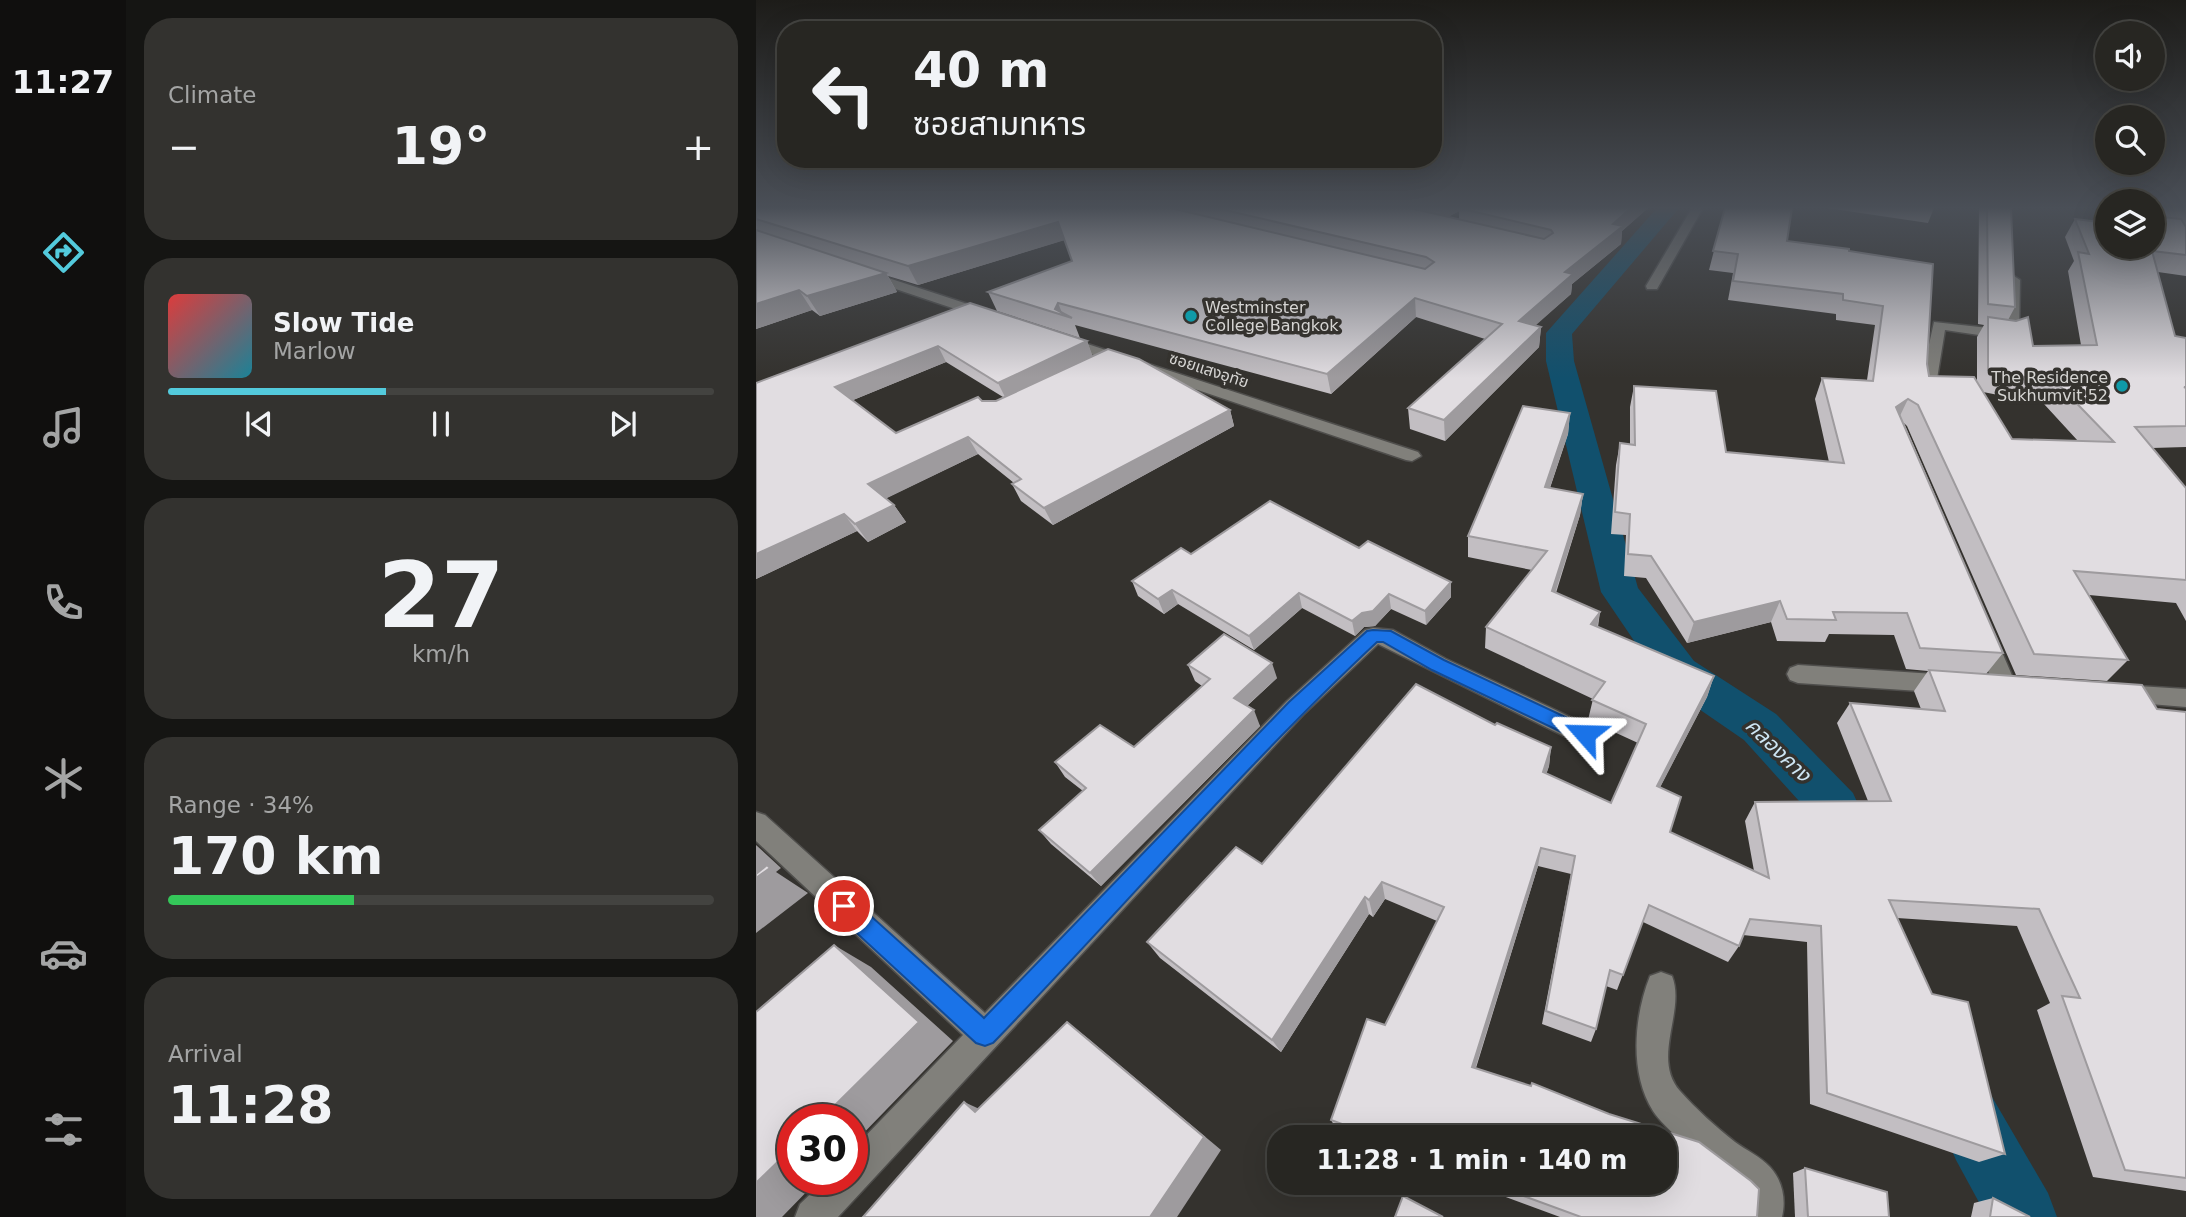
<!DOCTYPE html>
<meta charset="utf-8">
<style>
:root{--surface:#272622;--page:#33322f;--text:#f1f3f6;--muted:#a4a5a5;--line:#434340;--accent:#53cadc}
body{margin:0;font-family:"DejaVu Sans","Noto Sans Thai",sans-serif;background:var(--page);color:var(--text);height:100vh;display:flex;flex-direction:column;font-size:26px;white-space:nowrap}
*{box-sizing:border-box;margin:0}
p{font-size:23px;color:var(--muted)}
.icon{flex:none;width:38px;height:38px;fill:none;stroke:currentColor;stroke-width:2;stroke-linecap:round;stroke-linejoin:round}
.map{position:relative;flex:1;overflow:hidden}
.details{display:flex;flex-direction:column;gap:18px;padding:18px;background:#151513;width:630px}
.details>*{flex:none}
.banner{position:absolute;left:21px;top:21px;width:665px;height:147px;border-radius:28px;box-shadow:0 7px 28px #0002,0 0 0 2px var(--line);background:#272622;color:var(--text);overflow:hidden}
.controls{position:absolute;left:1339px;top:21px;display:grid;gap:14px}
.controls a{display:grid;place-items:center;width:70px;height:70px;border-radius:50%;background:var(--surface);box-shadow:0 7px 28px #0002,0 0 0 2px var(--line);font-size:35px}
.speed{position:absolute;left:21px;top:1104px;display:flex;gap:14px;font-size:35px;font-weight:700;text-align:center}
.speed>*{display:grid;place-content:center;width:91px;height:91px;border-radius:50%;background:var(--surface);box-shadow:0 7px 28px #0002,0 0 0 2px var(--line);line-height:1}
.speed .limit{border:10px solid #d22;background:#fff;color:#111}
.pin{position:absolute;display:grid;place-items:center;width:60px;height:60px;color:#fff;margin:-30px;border:4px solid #fff;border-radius:50%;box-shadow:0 2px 7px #0007}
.me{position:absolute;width:77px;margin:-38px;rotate:295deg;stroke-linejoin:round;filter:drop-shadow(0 0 5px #0008)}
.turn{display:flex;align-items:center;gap:24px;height:147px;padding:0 21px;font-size:32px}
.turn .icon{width:91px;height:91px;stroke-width:2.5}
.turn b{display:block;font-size:49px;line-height:60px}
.big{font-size:52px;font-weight:600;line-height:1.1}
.details .card{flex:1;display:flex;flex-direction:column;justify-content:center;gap:10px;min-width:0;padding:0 24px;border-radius:28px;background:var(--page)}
.details .dial{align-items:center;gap:0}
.dial b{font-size:91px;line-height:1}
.song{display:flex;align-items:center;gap:21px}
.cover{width:84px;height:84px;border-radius:10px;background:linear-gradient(135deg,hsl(0 70% 55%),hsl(190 70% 35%))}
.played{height:7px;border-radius:4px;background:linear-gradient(90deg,var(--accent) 40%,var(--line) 40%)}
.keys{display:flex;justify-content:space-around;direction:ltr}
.heat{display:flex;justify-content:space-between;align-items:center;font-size:38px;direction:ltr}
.charge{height:10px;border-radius:5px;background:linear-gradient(90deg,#34c759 34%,var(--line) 0)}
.trip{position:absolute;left:511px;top:1125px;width:410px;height:70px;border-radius:28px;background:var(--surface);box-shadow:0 7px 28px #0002,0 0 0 2px var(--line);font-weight:600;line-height:70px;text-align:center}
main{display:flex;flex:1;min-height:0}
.tabs{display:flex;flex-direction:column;width:126px;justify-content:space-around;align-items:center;background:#100f0e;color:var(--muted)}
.tabs .icon{width:49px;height:49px}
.tabs .selected{color:var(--accent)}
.tabs b{font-size:32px;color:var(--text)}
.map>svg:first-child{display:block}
</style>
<main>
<nav class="tabs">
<b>11:27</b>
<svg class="icon selected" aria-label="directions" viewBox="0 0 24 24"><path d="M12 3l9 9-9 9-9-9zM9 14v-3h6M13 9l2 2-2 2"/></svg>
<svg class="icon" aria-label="music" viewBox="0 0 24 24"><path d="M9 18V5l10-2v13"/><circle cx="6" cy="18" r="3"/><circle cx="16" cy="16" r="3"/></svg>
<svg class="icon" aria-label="phone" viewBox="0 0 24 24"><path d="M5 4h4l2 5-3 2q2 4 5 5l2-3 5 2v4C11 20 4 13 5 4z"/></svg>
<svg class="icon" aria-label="climate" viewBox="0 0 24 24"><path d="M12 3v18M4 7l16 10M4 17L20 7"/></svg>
<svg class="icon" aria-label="car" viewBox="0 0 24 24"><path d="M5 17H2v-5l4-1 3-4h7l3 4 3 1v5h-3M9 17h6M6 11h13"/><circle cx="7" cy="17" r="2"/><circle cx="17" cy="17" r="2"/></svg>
<svg class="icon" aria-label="filters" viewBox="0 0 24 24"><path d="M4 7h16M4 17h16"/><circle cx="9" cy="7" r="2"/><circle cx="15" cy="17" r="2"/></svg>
</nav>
<section class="details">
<div class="card"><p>Climate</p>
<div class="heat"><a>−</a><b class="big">19°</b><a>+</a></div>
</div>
<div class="card">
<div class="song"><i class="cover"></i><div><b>Slow Tide</b><p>Marlow</p></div></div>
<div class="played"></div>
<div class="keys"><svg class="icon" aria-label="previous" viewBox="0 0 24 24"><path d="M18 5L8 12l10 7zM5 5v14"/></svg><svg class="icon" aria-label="pause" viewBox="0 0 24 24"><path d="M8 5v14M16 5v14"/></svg><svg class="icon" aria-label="next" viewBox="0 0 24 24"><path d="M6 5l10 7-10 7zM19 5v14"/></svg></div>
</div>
<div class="card dial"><b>27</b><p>km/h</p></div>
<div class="card"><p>Range · 34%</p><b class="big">170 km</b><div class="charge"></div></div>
<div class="card"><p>Arrival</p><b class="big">11:28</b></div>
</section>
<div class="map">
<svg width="1430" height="1217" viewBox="0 0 1430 1217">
<rect width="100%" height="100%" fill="#34322e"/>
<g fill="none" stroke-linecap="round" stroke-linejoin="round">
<!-- canal -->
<g fill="#11506d" fill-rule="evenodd">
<polygon points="901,208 923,208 816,334 818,361 882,588 938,661 1020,714 1097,793 1122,848 1115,865 1097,871 1079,865 1062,822 988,740 908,685 845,592 790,361 790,333"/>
<polygon points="1210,1081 1232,1090 1292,1193 1301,1217 1231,1217 1200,1160 1179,1112 1188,1090"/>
</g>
<!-- minor casing -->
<g stroke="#4f4e4c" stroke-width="3">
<g id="minor">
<polygon points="936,208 947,208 901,289 891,289 890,286"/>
<polygon points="108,270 239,313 241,316 239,319 229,319 104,277 104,271"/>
<polygon points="1258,276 1264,280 1263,335 1250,339 1189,330 1180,385 1177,388 1167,388 1164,385 1178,322 1251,330 1252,280"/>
<polygon points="307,336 662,452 665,456 656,461 650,460 302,343 300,340"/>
<polygon points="617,628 637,630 690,659 838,728 841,735 838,742 829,745 820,742 622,644 547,715 82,1217 39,1217 44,1204 69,1180 96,1180 96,1150 207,1035 0,841 0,812 9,815 229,1013 531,701 609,630"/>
<polygon points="1228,628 1236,630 1239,636 1261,687 1258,694 1250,696 1242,694 1239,687 1217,636 1220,630"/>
<polygon points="1042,665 1194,675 1202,678 1205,684 1202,690 1194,693 1042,683 1034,680 1031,674 1034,668"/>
<polygon points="1366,685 1430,689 1430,707 1358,701 1354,694 1358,687"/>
<path d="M905,972L916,976C930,1011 895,1058 924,1091C940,1109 960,1127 979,1142C990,1150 1005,1157 1014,1167C1027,1181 1030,1200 1026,1217H990C991,1213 994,1206 994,1201C993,1190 975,1182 967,1176C951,1164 907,1127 897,1111C873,1073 878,1016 894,976Z"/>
</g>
</g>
<!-- minor -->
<use href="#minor" fill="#81807b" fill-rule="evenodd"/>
</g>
<!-- wall -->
<g fill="#c2bec2" fill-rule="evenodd">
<path d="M0,208H892L866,231L865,244L816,284L815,294L779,325L785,327L783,347L689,441L654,429L652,408L729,339L660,317L575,394L319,325L324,338L241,311L232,292L316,261L308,240L162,285L132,276L141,292L64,316L56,310L0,329ZM703,211V220L692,217Z"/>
<path d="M969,208H1036L1031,241L1093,249V251L1177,264L1171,364L1173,376L1218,377L1221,381V337L1228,325L1222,324L1223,208H1255L1259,307L1252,320L1260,321L1272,317L1277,346L1325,345L1312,271L1318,261L1309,237L1319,219L1351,223V247H1396V216L1408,217L1404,208H1430V276L1402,272L1419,336L1430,338V447L1396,448L1430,488V621L1420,603L1333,595L1372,660L1351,681L1260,675L1151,426L1148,423L1247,653L1230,674L1203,672L1386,685L1401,709L1430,712V1191L1337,1177L1281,1010L1294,1003L1261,926L1141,918L1176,994L1212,1002L1249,1154L1223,1162L1054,1104L1051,942L987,935L983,946L972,962L887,922L861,990L850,986L840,1029L835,1042L786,1024L815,874L782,866L720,1068L775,1086L776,1083L853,1114L943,1142L995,1181L1003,1189L1001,1217H804L712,1183H908V1138H602L581,1130L575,1120L611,1019L629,1025L681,921L629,899L617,917L613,914L525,1052L404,958L391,942L480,847L506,864L660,684L739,725L741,723L795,747L793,766L790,774L855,803L882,743L832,720L837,699L729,648L730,627L776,570L712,557V536L767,406L814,413L812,434L794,488L827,494L824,515L800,593L844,612L842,627L958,676L951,697L904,787L925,797L914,832L998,871L989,821L999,802L1112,801L1081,723L1094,703L1165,709L1158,691L1172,671L1150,669L1138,635L1073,634L1069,642L1021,641L1015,622L931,643L890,578L868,576L870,535L855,534L860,465L864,443L874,444V407L878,386L960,391L970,452L1073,462L1059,399L1066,378L1111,380L1119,325L1080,320V314L972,300L977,273L953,270ZM1227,392L1288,404L1322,441L1256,439Z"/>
<polygon points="1071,208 1178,208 1172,223"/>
<path d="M214,303L331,341L336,356L474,410L478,426L297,525L265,501L256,484L258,483L222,454L130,498L138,505L150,522L112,542L101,531L0,579V383ZM190,362L247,397L240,401H226L140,433L97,400Z"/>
<polygon points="603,548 695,582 695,597 670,625 635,609 619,626 608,627 599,636 546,608 498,650 422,604 408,614 382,596 376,581"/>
<polygon points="432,665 521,678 491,706 504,726 345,886 295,844 283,830 327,791 309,777 299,762 378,747 446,686 439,681"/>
<polygon points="1049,1168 1133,1217 1039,1217 1037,1173"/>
<polygon points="1237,1198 1274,1217 1215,1217 1218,1203"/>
</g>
<!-- shaded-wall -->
<g fill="#9e9b9e">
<polygon points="684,208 708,208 703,208 703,211 685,221"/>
<polygon points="875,208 892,208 866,231 865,244 816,284 815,294 762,341 763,321 857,224"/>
<polygon points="302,222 309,240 162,285 152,266"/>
<polygon points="130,273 141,292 64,316 51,296"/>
<polygon points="43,290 56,310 0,329 0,304"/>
<polygon points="659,298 660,317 575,394 571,374"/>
<polygon points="302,303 307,315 299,309"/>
<polygon points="785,327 783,347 689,441 688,420"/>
<polygon points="331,341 337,357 250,399 242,383"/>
<polygon points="182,346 190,362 90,403 79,387"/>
<polygon points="1152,399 1142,420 1140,407"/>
<polygon points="474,410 478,426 297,525 288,508"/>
<polygon points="814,413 812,434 787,508 789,487"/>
<polygon points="212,437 222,454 125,501 112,484"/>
<polygon points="827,494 824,515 793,612 796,591"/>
<polygon points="138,505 150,522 112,542 99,524"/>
<polygon points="88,514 101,531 0,579 0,554"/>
<polygon points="695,582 695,597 670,625 669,611"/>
<polygon points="416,590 422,604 408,614 402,599"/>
<polygon points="543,593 546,608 498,650 493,636"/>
<polygon points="633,594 635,609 619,626 608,627 599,636 596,621 606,613"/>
<polygon points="1024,601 1015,622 931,643 938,622"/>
<polygon points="844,612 840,633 835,624"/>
<polygon points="516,663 521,678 483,713 478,698"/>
<polygon points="958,676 951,697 895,805 901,786"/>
<polygon points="498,710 504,726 345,886 334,873"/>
<polygon points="795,747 793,766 785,791 787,772"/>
<polygon points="0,845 25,868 20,872 52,893 0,933"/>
<polygon points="785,848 782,866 716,1079 716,1067"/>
<polygon points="626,882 629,899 617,917 613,900"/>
<polygon points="609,897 613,914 525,1052 516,1040"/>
<polygon points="78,945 115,967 197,1041 96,1145 96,1120 64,1120"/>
<polygon points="311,1022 334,1040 465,1150 421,1217 394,1217"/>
<polygon points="208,1102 239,1116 219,1112"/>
<polygon points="37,1147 37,1180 62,1180 26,1217 0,1217 0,1183"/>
</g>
<!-- building -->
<g fill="#e1dde1" stroke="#9e9b9e" stroke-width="2">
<polygon points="0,208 415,208 669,269 678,262 670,257 460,208 654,208 788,239 797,233 795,230 703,208 875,208 857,224 867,226 809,272 817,274 763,321 785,327 688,420 652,408 746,324 659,298 571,374 302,303 299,309 316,318 232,292 316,261 302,222 152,266 0,219"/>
<polygon points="969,208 1036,208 1031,241 1093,249 1093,251 1177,264 1171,364 1173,376 1218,377 1256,439 1358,442 1301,383 1232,370 1232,317 1260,321 1272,317 1277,346 1341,345 1322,252 1333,254 1319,219 1351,223 1351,247 1396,247 1396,216 1425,219 1430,227 1430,255 1396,251 1419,336 1430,338 1430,387 1428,387 1430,388 1430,426 1379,427 1430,488 1430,580 1318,571 1372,660 1278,654 1162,405 1152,399 1140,407 1247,653 1164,648 1151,613 1077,612 1080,620 1031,619 1024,601 938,622 895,556 872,554 874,514 859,512 864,443 879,445 878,386 960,391 970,452 1088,463 1066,378 1117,381 1127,306 1087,300 1087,294 977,281 982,254 957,251"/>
<polygon points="1231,208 1255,208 1259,307 1232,304"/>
<polygon points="0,230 130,273 51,296 43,290 0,304"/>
<polygon points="214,303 331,341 242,383 182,346 79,387 140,433 222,397 226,401 240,401 352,349 383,359 474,410 288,508 256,484 265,479 212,437 112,484 138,505 99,524 88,514 0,554 0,383"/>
<polygon points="767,406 814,413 789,487 827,494 796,591 844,612 835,624 958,676 901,786 925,797 914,832 1013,878 999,802 1135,801 1094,703 1189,711 1173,670 1386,685 1401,709 1430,712 1430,1178 1369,1170 1306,996 1324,998 1283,909 1133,900 1176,994 1212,1002 1249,1154 1071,1093 1065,926 994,919 983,946 893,905 867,975 854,970 840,1029 790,1011 819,856 785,848 716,1067 775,1086 776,1083 853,1114 943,1142 995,1181 1003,1189 1001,1217 825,1217 732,1183 908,1183 908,1138 624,1138 575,1120 611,1019 629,1025 688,907 626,882 613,900 609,897 516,1040 391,942 480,847 506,864 660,684 739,725 741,723 795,747 787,772 855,803 890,724 836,700 849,682 730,627 791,551 712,536"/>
<polygon points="514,501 603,548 612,541 695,582 669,611 633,594 617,611 606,613 596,621 543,593 493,636 416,590 402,599 376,581 425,548 435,554"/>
<polygon points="468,634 516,663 478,698 498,710 334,873 283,830 330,788 299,762 344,725 378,747 454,679 432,665"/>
<polygon points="11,865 14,868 0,878 0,874"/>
<polygon points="78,945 163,1022 64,1120 37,1120 37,1147 0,1183 0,1012"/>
<polygon points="311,1022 448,1137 394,1217 107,1217 208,1102 219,1112"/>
<polygon points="1049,1168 1131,1192 1133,1217 1052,1217"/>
<polygon points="647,1196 687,1217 639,1217"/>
<polygon points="1237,1198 1274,1217 1234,1217"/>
</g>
<!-- sky -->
<linearGradient id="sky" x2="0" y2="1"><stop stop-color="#1d1c19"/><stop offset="0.55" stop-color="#4a4f57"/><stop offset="1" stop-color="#4a4f57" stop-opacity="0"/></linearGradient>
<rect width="1430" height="378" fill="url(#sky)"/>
<!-- route -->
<path fill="#1a73e8" stroke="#114b97" stroke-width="2" d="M617,630L635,631L688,660L835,729L838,734L835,740L829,742L822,740L676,670L627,642H621C486,768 366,910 237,1043L229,1046L220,1043L80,914L77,906L80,899L88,896L96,899L228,1018L533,702L611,631Z"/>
<!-- markers -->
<g fill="#0f9aa8" stroke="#34322e" stroke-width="2.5">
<circle cx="435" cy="316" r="7"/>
<circle cx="1366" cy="386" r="7"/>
</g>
<g text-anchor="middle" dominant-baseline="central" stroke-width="7" stroke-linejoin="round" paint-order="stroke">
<!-- far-poi labels -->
<g font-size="16" fill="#d6d5d3" stroke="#34322e" text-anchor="start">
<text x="449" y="307">Westminster<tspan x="449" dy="18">College Bangkok</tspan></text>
<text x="1352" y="377" text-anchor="end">The Residence<tspan x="1352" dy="18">Sukhumvit 52</tspan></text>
</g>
<!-- far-street labels -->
<g font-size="16" fill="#d6d5d3" stroke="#34322e">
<text transform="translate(453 370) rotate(18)">ซอยแสงอุทัย</text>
</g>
<!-- water labels -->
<g font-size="21" font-style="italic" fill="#cee6f4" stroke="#34322e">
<text transform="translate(1022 750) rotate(44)">คลองคาง</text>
</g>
</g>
</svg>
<div class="controls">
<a><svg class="icon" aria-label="sound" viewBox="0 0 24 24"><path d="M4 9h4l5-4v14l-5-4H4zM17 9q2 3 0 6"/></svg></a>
<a><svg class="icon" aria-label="search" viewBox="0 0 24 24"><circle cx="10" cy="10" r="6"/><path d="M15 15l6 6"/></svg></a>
<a><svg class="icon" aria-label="layers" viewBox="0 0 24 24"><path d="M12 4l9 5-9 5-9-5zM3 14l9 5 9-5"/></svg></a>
</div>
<div class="speed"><div class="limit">30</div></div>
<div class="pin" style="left:88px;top:906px;background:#d93025"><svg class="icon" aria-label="arrive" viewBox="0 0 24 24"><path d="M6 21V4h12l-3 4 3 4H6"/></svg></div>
<svg class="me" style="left:829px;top:734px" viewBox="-20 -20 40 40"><path d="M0-17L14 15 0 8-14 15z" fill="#1a73e8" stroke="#fff" stroke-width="4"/></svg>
<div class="trip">11:28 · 1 min · 140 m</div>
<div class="banner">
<div class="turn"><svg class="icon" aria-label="left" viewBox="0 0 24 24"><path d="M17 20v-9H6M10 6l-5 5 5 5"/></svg><div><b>40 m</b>ซอยสามทหาร</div></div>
</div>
</div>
</main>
